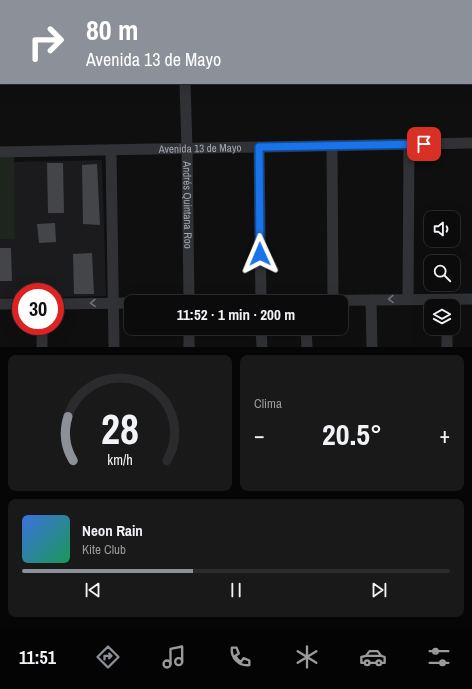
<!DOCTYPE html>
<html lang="es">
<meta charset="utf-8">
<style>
:root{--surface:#0b0b0c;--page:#19191a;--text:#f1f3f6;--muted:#9a9b9d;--line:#2b2b2d;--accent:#8c9099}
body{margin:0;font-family:"Archivo Narrow",sans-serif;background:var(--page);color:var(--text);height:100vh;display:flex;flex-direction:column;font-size:15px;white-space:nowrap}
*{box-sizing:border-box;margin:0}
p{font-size:13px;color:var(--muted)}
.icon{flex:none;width:22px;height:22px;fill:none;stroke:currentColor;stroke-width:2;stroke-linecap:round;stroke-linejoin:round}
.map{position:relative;height:347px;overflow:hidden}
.sheet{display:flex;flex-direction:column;gap:8px;padding:8px;background:#060607;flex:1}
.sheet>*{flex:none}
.hud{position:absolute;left:0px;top:0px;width:472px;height:84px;box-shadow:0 4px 16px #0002,0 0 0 1px var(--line);background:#8c9099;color:#fff;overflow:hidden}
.fabs{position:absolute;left:424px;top:211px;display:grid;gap:8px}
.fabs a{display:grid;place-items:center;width:36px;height:36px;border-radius:8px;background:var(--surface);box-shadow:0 4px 16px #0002,0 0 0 1px var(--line);font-size:20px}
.speed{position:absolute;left:12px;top:283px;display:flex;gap:8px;font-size:20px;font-weight:700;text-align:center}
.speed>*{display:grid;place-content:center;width:52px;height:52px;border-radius:50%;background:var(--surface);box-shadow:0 4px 16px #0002,0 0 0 1px var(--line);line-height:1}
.speed .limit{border:6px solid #d22;background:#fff;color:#111}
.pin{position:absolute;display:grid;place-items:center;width:34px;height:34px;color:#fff;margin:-17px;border-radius:8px;box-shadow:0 2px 6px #0006}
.me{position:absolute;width:44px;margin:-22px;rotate:359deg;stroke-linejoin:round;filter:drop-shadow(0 0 3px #0008)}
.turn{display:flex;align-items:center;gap:14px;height:84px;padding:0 20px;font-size:18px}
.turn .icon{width:52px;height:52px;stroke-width:2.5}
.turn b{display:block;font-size:28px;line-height:34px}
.big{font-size:30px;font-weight:800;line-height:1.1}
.sheet .widget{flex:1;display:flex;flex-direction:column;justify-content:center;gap:6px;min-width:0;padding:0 14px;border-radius:8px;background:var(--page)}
.sheet .dial{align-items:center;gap:0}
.dial svg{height:104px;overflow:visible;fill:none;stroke:var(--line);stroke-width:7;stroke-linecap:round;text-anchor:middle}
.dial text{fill:var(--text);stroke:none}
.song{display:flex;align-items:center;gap:12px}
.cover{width:48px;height:48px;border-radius:6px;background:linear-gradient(135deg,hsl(220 70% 55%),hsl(150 70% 35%))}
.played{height:4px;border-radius:2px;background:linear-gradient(90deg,var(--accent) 40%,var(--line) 40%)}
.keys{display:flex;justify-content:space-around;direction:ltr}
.heat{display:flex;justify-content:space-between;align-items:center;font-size:22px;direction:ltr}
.sheet .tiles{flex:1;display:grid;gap:8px;grid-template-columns:1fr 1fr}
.widget:last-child{grid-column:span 2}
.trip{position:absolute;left:124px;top:295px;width:224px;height:40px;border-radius:8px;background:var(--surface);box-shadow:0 4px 16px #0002,0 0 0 1px var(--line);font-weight:800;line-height:40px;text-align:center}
.dock{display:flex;height:64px;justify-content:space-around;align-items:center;background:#040405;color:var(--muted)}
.dock .icon{width:28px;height:28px}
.dock .current{color:var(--accent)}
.dock b{font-size:18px;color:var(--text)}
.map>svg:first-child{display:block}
</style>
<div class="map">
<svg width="472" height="347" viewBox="0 0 472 347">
<rect width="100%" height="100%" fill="#0f0f10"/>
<!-- built -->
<polygon fill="#1b1b1d" points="102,160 106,296 55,297 55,292 21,292 21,297 0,298 0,239 15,239 13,162"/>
<!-- green -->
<polygon fill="#1e241e" points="0,156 14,156 15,239 0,239"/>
<!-- building -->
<g fill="#434548">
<polygon points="47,163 63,163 64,213 48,213"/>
<polygon points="97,164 100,225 83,224 82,165"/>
<polygon points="55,223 56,242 39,243 37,224"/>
<polygon points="0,248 11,248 12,281 0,281"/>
<polygon points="92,253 94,294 74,294 73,254"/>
</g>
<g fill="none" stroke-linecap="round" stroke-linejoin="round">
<!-- minor -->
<g stroke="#313235" stroke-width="11">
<polyline points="183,0 183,1"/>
<polyline points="471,48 472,48"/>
<polyline points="0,56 1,56"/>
<path id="s1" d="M185,83L187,148L189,302"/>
<polyline points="332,146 333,300"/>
<polyline points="259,147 261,302"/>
<polyline points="111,150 114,347"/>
<path id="s2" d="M0,152L472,143"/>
<polyline points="408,299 409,144"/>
<polyline points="371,300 372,347"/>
<polyline points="165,302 472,299"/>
<polyline points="0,304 21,304"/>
<polyline points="55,304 131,303"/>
<polyline points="42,326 42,347"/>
<polyline points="189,328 189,347"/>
<polyline points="261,328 262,347"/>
<polyline points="306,328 307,347"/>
<polyline points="447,328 447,347"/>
</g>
</g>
<!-- one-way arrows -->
<defs><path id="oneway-chevron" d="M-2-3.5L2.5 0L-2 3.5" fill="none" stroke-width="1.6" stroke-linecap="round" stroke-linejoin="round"/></defs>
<g stroke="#6f7279">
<use href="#oneway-chevron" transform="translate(391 299) rotate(179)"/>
<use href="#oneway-chevron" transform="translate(93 303) rotate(179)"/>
</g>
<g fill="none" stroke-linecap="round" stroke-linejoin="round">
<!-- route casing -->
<g stroke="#114b97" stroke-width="10">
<polyline id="route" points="260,254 259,147 424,144"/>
</g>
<!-- route -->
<use href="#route" stroke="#1a73e8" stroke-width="7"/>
</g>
<g text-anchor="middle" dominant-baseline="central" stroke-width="4" stroke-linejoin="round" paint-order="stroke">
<!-- street labels -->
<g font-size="11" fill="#a2a7b0" stroke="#0a0a0b">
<text stroke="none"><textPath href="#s2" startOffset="200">Avenida 13 de Mayo</textPath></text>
<text stroke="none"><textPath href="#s1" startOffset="122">Andrés Quintana Roo</textPath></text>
</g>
</g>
</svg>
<div class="fabs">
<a><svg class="icon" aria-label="sound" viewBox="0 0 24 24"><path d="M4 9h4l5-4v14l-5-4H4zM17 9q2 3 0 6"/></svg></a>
<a><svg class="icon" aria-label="search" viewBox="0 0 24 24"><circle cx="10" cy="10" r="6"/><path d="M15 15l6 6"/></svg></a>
<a><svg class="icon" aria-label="layers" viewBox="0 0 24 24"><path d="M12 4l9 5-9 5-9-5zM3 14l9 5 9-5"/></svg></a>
</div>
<div class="speed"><div class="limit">30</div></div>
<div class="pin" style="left:424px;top:144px;background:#d93025"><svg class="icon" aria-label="arrive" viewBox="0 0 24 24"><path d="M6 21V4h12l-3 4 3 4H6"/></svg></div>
<svg class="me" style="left:260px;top:254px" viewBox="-20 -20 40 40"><path d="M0-17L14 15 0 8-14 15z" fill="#1a73e8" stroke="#fff" stroke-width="4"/></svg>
<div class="trip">11:52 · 1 min · 200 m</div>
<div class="hud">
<div class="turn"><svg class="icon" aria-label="right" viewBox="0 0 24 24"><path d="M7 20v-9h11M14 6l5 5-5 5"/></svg><div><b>80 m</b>Avenida 13 de Mayo</div></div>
</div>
</div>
<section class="sheet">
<div class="tiles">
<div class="widget dial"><svg viewBox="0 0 100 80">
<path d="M14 69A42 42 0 1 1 86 69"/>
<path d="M14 69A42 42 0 0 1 10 35" stroke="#8c9099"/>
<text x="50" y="56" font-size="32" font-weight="700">28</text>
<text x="50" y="72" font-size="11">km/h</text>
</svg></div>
<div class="widget"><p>Clima</p>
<div class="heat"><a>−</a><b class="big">20.5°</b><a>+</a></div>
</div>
<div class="widget">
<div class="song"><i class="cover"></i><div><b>Neon Rain</b><p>Kite Club</p></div></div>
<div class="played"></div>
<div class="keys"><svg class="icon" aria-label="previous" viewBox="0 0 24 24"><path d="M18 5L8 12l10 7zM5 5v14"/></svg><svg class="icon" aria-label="pause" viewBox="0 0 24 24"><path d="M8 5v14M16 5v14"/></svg><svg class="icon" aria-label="next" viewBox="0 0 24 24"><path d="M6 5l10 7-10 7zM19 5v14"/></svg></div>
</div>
</div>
</section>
<nav class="dock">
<b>11:51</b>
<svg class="icon current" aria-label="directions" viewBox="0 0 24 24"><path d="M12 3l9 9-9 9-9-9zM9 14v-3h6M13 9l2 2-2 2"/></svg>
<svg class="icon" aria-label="music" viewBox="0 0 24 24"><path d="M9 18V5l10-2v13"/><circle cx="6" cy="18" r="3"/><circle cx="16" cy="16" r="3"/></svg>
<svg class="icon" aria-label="phone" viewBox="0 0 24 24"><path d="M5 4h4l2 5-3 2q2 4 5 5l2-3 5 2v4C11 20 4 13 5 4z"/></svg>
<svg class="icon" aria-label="climate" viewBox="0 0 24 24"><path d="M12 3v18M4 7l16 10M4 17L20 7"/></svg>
<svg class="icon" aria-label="car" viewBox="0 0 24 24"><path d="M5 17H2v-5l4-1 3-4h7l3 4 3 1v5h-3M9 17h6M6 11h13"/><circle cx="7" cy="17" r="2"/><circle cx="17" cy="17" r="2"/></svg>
<svg class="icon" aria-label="filters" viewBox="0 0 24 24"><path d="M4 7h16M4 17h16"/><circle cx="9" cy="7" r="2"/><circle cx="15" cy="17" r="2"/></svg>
</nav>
